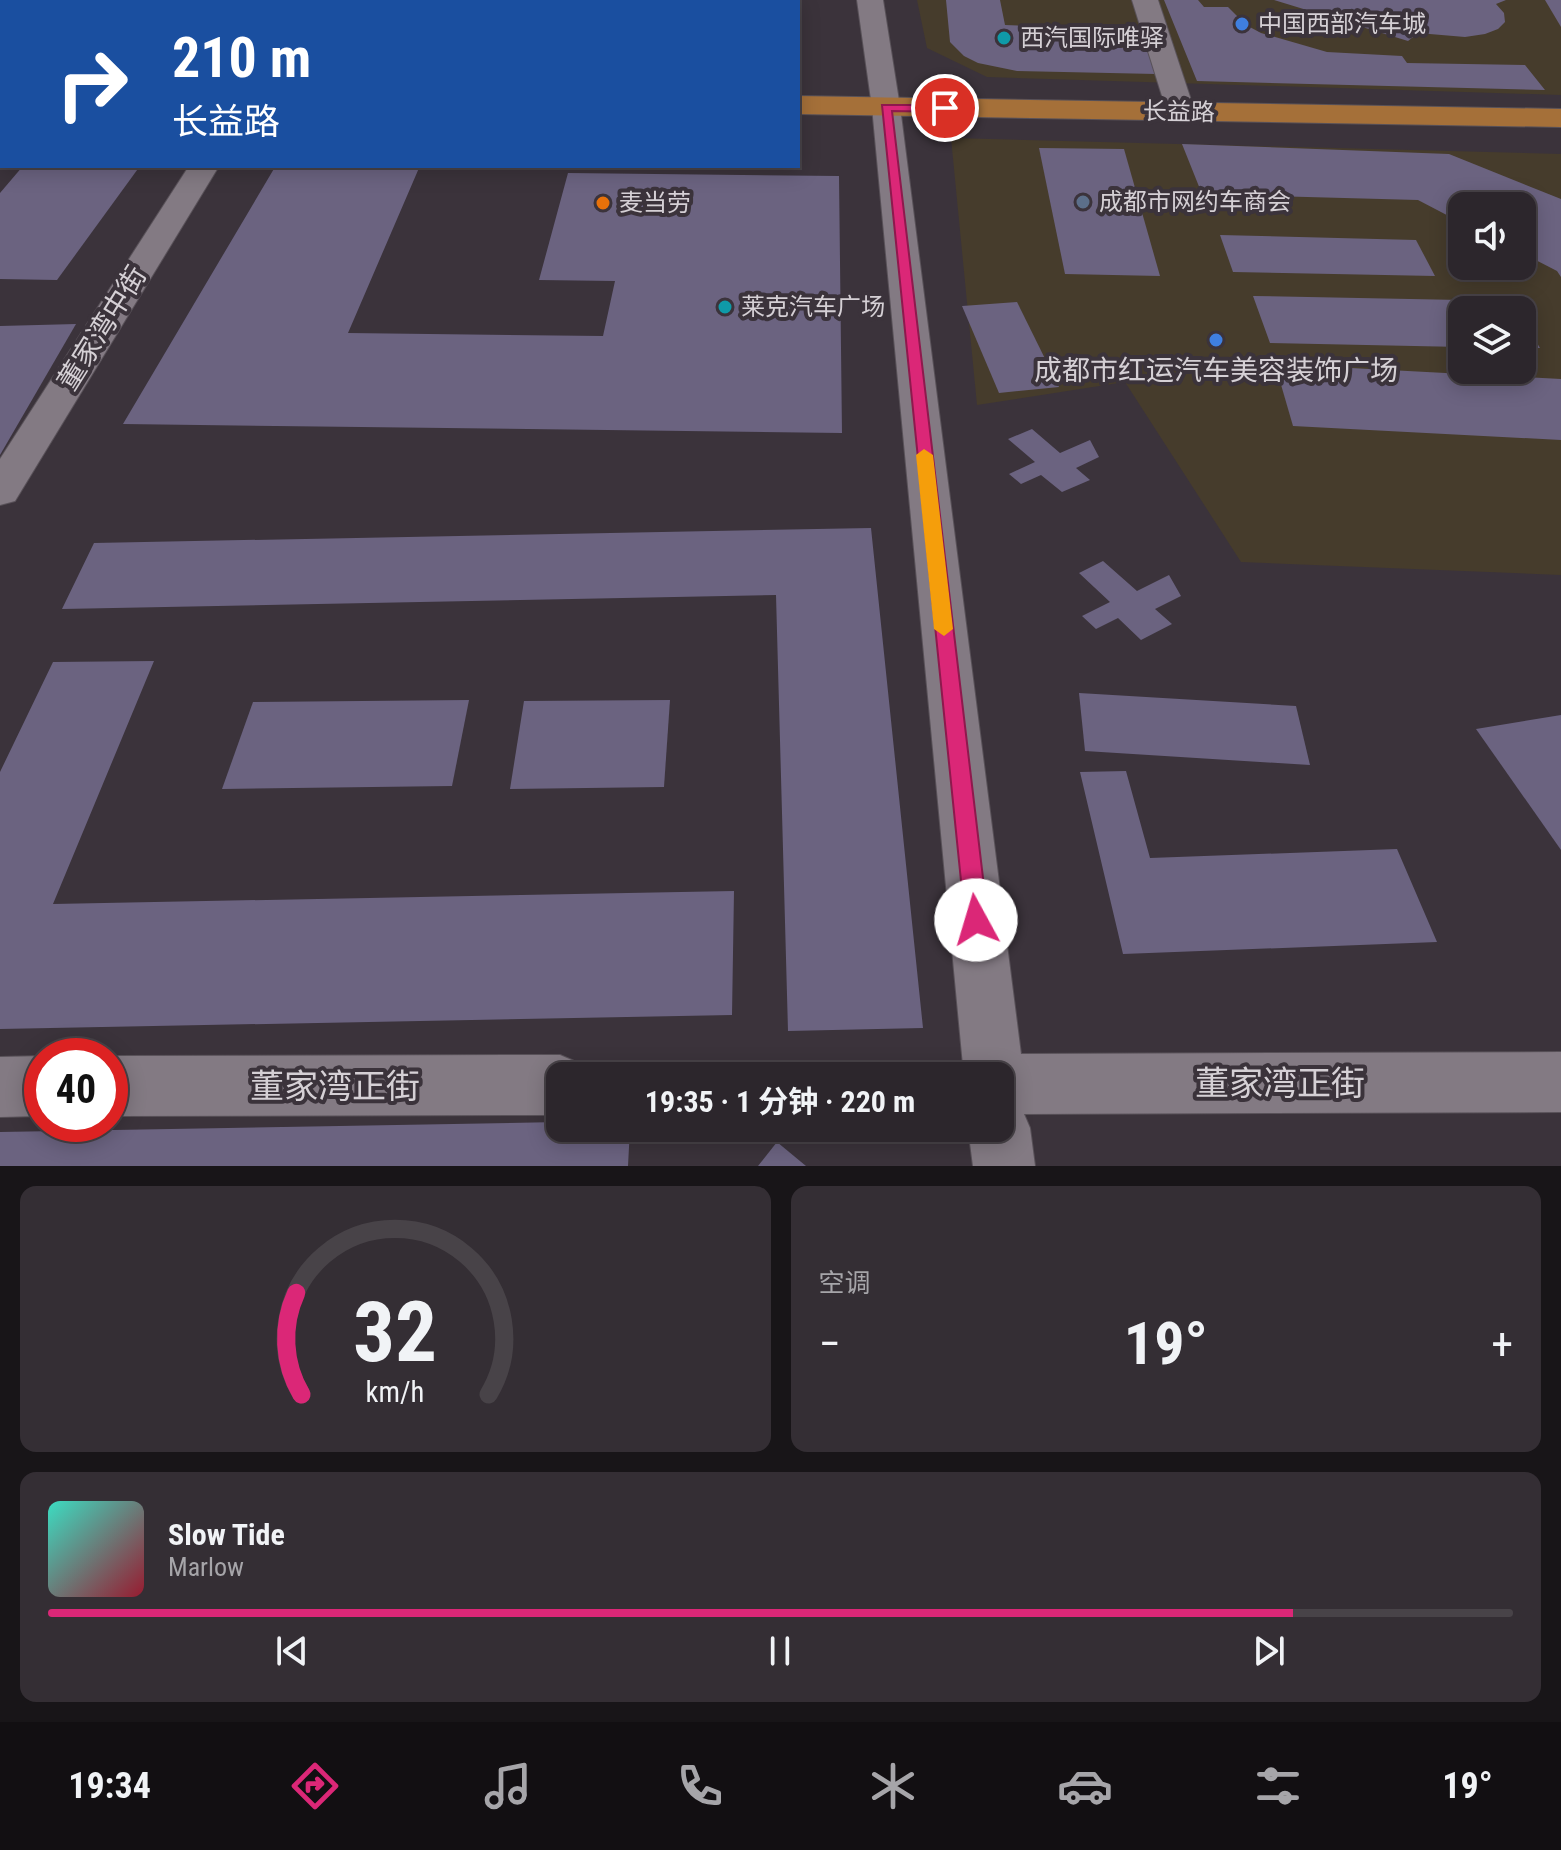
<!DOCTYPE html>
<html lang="zh">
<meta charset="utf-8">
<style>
:root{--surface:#2c262c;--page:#342e34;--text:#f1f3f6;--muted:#a6a5a9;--line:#484348;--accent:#db2777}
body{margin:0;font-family:"Roboto Condensed","Noto Sans SC",sans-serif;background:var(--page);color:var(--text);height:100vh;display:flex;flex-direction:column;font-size:30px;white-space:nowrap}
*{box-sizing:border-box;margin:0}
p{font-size:26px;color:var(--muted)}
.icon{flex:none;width:44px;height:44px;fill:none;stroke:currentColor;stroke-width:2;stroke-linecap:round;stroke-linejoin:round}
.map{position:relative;height:1166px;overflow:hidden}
.panel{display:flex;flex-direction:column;gap:20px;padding:20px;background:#181518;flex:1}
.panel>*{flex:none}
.banner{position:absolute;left:0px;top:0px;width:800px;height:168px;box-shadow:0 4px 20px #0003,0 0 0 2px var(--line);background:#1a4fa0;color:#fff;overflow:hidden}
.fabs{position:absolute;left:1448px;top:192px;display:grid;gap:16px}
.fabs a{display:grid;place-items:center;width:88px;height:88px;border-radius:16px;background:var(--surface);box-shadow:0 4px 20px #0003,0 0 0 2px var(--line);font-size:40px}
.speed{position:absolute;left:24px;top:1038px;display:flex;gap:16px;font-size:40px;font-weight:700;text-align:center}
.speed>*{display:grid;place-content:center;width:104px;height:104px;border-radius:50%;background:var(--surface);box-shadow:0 4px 20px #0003,0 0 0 2px var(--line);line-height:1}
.speed .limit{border:12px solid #d22;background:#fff;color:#111}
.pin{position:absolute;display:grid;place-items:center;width:68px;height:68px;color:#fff;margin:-34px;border:4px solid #fff;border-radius:50%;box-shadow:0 2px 8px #0007}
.me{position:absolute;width:88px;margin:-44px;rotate:354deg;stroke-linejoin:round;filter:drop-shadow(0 0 6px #0008)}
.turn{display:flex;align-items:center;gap:28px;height:168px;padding:0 40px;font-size:36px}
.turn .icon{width:104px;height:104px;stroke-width:2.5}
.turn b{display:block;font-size:56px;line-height:68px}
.big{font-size:60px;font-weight:700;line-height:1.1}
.panel .card{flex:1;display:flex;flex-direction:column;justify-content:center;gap:12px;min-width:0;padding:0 28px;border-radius:16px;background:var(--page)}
.panel .dial{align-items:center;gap:0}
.dial svg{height:208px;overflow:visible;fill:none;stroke:var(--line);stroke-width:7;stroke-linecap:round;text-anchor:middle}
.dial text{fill:var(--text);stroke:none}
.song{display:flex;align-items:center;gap:24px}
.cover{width:96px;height:96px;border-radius:12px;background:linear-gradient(135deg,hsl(170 70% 55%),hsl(350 70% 35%))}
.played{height:8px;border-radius:4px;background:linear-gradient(90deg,var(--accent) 85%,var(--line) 85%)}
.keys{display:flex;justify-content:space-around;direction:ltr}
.heat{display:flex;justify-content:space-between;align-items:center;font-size:44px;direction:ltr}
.panel .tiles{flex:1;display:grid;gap:20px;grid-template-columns:1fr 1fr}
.card:last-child{grid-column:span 2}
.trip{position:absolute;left:546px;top:1062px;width:468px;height:80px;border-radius:16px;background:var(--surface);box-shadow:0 4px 20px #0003,0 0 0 2px var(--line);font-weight:700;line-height:80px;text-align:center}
.dock{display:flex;height:128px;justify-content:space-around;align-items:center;background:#120f12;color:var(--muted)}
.dock .icon{width:56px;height:56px}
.dock .selected{color:var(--accent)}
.dock b{font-size:36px;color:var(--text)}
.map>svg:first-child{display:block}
</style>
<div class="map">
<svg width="1561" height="1166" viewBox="0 0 1561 1166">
<rect width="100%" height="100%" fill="#3b333b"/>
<!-- commercial -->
<g fill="#463c2c" fill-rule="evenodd">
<polygon points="917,0 1561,0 1561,95 987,77 927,48"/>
<path d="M951,138L1561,154V575L1241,562L1125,382L977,405ZM1462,206H1522V266H1462ZM1462,310H1522V370H1462Z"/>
</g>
<!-- building -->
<g fill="#6b6380">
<polygon points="946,0 1000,0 1005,25 1057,27 1061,47 1146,48 1156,74 1017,71 978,63 964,56 950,42"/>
<polygon points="1164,0 1198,0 1204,7 1228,7 1246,25 1261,33 1327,52 1402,56 1407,63 1525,65 1545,90 1197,81"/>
<polygon points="1274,0 1506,0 1496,4 1504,13 1505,22 1498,29 1485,34 1465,37 1418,33 1408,41"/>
<polygon points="1545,0 1561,0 1561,27"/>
<polygon points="1182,144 1449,154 1561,199 1561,277 1557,271 1522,253 1522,206 1462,206 1462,223 1418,200 1202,194"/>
<polygon points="1039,148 1124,149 1160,276 1065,274"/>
<polygon points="23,166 140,166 57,280 0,279 0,193"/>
<polygon points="275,167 419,168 348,333 603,336 615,281 539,280 568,173 839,176 842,433 123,424"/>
<polygon points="1220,235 1416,240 1435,276 1233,272"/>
<polygon points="1253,296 1512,301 1517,310 1462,310 1462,347 1270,343"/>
<polygon points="1017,302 1059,387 999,393 962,306"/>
<polygon points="1522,318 1540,348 1522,348"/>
<polygon points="76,324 0,455 0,326"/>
<polygon points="1275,364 1561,379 1561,440 1293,426"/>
<polygon points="1032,429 1060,453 1090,440 1099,457 1076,468 1090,480 1062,492 1041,475 1021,484 1009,474 1035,462 1008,439"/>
<polygon points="871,528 923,1028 788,1031 776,595 62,609 94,543"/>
<polygon points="1103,561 1137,591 1169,575 1181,596 1155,609 1172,624 1141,640 1118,618 1096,629 1082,616 1110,602 1079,573"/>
<polygon points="154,661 53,904 734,891 732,1015 0,1029 0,772 53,662"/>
<polygon points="1079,693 1296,706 1310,765 1085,751"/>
<polygon points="469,700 452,786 222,789 253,702"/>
<polygon points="670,700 664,787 510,789 524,701"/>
<polygon points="1561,715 1561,850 1476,729"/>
<polygon points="1126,771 1150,858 1397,849 1437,942 1123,954 1080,772"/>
<polygon points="560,1122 560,1128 630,1128 628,1166 0,1166 0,1132"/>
<polygon points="777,1142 806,1166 758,1166"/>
</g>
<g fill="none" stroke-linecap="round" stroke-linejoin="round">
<!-- minor casing -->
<g stroke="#585158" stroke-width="2">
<g id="minor">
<polygon points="857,0 883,0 900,107 1021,1054 1561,1052 1561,1112 1024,1114 1030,1128 1035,1166 973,1166 968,1128 1000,1128 1000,1076 964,1076 872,107"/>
<polygon points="1132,0 1158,0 1195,112 1191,118 1181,121 1171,118 1167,112"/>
<polygon points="189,166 219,166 15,501 0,505 0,459"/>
<polygon points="560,1055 581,1064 586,1076 560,1076 560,1115 110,1116 110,1056"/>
<polygon points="42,1056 42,1116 0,1117 0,1057"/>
</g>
</g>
<!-- major casing -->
<g stroke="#585158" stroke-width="2">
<g id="major">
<rect x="0" y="75" width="2" height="16"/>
<polygon points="798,96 1561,109 1561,127 798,114"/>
</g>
</g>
<!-- minor -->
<use href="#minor" fill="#837a83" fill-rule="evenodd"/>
<!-- major -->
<use href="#major" fill="#a57039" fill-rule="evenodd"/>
</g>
<!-- route -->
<polygon fill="#db2777" stroke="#8e194d" stroke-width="2" points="882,105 945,105 951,108 945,112 892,111 988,920 984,927 976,930 968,927 965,920"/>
<!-- slow -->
<polygon fill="#f59e0b" points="924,449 933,455 953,629 944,636 934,629 916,455"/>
<!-- markers -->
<g fill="#3f7fe0" stroke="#3b333b" stroke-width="3">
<circle cx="1242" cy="24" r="8"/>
<circle cx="1216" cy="340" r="8"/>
</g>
<g fill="#0f9aa8" stroke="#3b333b" stroke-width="3">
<circle cx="1004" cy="38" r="8"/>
<circle cx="725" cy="307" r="8"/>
</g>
<circle fill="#5c6f8a" stroke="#3b333b" stroke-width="3" cx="1083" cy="202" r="8"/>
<circle fill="#e8710a" stroke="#3b333b" stroke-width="3" cx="603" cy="203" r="8"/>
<g text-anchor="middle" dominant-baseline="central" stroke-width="8" stroke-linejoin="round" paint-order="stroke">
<!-- far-poi labels -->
<g font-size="24" fill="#d5d0d5" stroke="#3b333b" text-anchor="start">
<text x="1258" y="24">中国西部汽车城</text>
<text x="1020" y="38">西汽国际唯驿</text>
<text x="1099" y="202">成都市网约车商会</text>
<text x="619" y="203">麦当劳</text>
<text x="741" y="307">莱克汽车广场</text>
</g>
<!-- far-street labels -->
<g font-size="24" fill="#d5d0d5" stroke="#3b333b">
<text transform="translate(1179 112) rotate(1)">长益路</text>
</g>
<!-- street labels -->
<g font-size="28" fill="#d5d0d5" stroke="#3b333b">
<text transform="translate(102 328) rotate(-58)">董家湾中街</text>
</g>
<!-- poi labels -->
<g font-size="28" fill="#d5d0d5" stroke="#3b333b">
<text x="1216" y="370">成都市红运汽车美容装饰广场</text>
</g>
<!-- near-street labels -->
<g font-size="34" fill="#d5d0d5" stroke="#3b333b">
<text x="1280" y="1083">董家湾正街</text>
<text x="335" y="1086">董家湾正街</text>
</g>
</g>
</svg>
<div class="fabs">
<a><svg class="icon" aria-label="sound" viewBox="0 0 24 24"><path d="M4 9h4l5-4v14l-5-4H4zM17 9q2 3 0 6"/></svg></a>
<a><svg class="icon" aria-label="layers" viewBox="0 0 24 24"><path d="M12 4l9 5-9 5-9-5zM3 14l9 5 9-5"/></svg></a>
</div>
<div class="speed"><div class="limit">40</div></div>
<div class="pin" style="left:945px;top:108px;background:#d93025"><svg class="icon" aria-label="arrive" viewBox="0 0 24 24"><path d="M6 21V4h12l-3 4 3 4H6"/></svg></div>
<svg class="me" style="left:976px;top:920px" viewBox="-20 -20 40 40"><circle r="19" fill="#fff"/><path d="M0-13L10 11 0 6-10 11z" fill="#db2777"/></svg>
<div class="trip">19:35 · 1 分钟 · 220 m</div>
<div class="banner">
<div class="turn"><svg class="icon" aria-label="right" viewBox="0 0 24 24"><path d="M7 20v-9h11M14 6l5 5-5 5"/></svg><div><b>210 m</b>长益路</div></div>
</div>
</div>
<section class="panel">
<div class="tiles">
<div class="card dial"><svg viewBox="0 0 100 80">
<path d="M14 69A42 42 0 1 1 86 69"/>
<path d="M14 69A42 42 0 0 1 12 30" stroke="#db2777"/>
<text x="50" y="56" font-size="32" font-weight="700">32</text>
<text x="50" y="72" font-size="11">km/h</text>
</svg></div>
<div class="card"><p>空调</p>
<div class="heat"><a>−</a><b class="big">19°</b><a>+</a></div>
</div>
<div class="card">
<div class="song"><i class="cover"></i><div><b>Slow Tide</b><p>Marlow</p></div></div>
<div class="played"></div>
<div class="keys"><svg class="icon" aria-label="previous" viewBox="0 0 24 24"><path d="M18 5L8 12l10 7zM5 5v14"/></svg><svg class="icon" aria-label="pause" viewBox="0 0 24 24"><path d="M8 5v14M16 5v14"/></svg><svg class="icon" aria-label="next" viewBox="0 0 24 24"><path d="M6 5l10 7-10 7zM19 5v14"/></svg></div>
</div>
</div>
</section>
<nav class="dock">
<b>19:34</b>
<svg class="icon selected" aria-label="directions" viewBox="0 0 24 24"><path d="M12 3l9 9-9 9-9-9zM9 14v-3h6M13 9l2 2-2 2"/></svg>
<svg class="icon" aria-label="music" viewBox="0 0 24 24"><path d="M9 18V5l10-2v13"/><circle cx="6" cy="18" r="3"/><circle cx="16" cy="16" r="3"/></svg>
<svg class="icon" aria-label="phone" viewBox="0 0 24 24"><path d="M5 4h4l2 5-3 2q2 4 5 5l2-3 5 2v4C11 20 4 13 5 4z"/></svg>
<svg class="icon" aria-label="climate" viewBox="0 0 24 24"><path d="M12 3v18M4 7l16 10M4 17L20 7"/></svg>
<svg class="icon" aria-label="car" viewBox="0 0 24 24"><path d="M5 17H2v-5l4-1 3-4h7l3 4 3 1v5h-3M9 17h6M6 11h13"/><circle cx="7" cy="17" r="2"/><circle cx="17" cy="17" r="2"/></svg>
<svg class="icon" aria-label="filters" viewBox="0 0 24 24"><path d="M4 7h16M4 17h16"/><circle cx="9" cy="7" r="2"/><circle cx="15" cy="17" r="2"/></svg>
<b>19°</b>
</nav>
